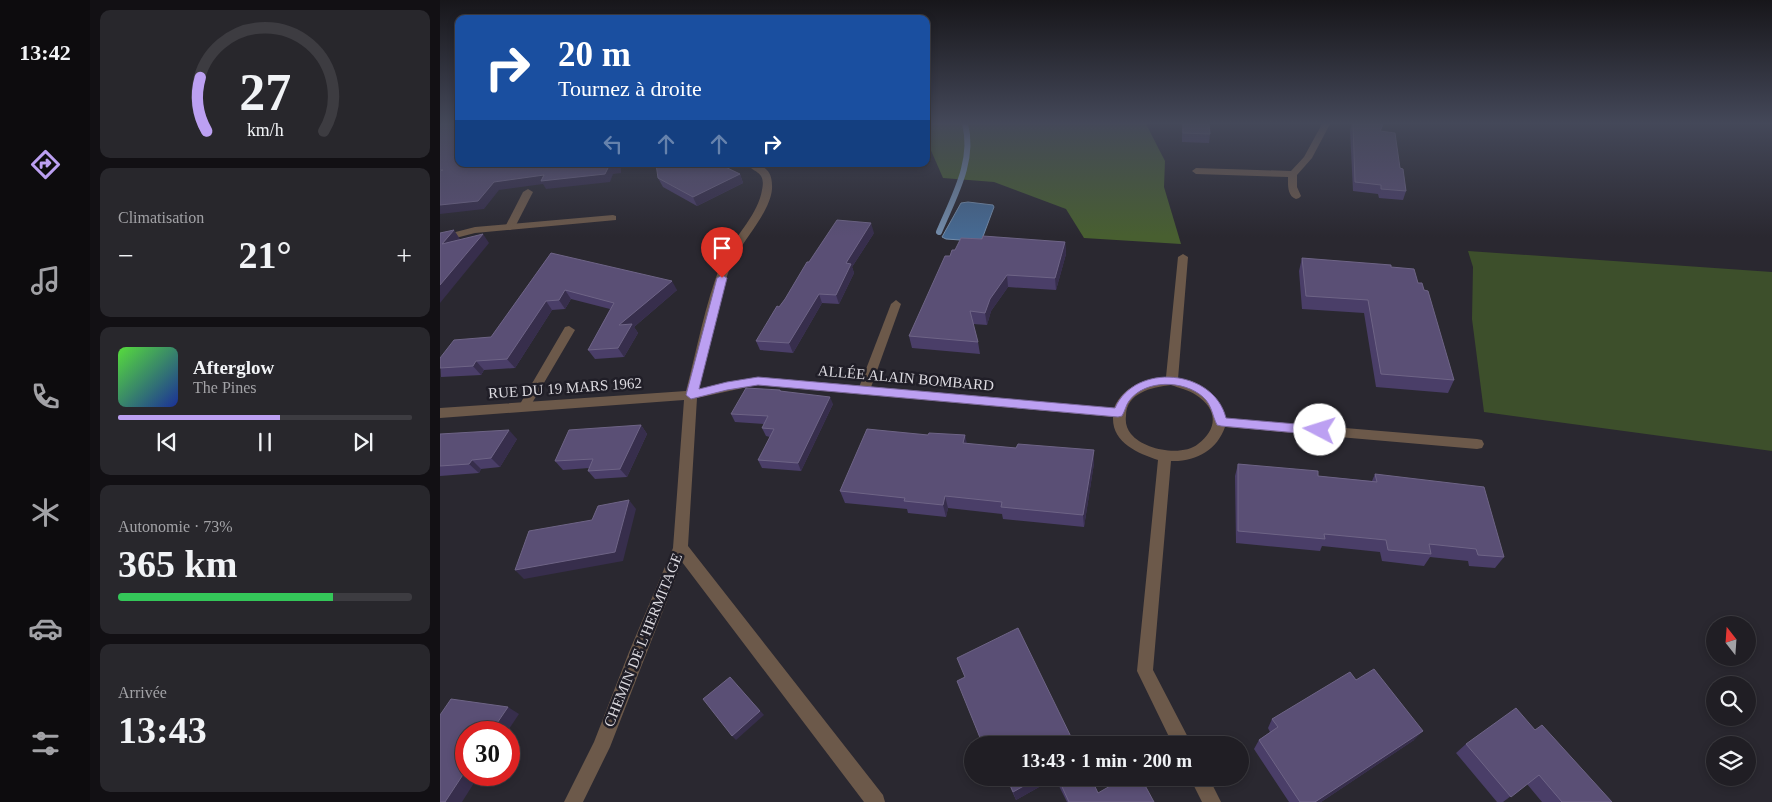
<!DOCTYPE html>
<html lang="fr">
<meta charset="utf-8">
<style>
:root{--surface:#201e24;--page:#28272c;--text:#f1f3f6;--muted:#a2a2a6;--line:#3d3c41;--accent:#bca0f2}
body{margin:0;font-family:Georgia,serif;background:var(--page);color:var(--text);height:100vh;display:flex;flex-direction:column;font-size:19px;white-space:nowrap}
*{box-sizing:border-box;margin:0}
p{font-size:16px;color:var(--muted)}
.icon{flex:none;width:28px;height:28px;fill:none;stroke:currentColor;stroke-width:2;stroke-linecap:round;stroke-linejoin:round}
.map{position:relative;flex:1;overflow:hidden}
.details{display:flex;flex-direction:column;gap:10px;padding:10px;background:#121014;width:350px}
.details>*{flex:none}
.top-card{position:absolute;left:15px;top:15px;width:475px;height:152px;border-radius:10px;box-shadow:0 2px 8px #0003,0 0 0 1px var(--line);background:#1a4fa0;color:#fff;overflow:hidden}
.needle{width:32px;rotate:343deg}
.buttons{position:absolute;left:1266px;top:616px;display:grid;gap:10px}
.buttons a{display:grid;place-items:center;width:50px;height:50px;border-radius:50%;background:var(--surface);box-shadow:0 2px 8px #0003,0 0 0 1px var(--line);font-size:25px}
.speed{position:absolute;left:15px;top:721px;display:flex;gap:10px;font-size:25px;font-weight:700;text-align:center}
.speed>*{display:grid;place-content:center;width:65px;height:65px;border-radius:50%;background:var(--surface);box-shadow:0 2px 8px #0003,0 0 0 1px var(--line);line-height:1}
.speed .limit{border:8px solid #d22;background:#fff;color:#111}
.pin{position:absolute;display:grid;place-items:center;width:42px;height:42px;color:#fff;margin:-51px -21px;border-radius:50% 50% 50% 0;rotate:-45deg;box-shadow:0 0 5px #0007}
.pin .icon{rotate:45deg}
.me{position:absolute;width:55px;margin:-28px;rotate:275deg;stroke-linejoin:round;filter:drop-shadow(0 0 4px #0008)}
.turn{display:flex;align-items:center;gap:18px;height:105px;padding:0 20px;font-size:22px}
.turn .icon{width:65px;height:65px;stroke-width:2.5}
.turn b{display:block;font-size:35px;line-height:42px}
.lanes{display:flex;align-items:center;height:48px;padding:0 20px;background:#0003;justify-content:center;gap:25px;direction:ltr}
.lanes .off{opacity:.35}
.big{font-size:38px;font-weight:600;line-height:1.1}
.details .card{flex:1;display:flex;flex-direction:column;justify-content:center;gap:8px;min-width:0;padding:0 18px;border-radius:10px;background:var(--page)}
.details .dial{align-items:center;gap:0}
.dial svg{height:130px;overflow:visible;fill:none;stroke:var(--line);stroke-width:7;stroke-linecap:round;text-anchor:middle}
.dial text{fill:var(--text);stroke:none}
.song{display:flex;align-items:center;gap:15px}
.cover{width:60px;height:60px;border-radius:8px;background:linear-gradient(135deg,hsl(110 70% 55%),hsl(230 70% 35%))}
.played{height:5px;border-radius:2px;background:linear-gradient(90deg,var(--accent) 55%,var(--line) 55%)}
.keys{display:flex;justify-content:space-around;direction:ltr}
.heat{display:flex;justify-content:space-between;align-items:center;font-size:28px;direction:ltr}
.charge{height:8px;border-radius:4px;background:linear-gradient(90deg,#34c759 73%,var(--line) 0)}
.trip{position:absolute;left:524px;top:736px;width:285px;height:50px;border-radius:25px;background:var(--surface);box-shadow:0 2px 8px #0003,0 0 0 1px var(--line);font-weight:600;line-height:50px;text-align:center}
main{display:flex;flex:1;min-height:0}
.menu{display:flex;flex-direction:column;width:90px;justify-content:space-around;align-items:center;background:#0d0c0e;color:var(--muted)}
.menu .icon{width:35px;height:35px}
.menu .active{color:var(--accent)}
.menu b{font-size:22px;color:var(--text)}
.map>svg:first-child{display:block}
</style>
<main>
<nav class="menu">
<b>13:42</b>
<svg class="icon active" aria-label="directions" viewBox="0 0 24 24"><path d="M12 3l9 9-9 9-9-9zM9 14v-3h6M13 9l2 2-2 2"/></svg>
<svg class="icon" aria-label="music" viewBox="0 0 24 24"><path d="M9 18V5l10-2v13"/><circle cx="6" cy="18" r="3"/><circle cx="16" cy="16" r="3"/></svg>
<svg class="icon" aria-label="phone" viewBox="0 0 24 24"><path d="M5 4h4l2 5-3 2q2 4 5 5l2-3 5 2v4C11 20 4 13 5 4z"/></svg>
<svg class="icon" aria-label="climate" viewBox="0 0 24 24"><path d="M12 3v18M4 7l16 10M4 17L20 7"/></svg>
<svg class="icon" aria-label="car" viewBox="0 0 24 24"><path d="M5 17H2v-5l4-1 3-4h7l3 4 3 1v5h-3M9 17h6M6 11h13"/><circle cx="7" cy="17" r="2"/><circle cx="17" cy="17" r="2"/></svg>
<svg class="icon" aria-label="filters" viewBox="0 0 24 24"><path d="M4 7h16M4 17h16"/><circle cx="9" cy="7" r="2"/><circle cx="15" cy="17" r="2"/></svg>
</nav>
<section class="details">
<div class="card dial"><svg viewBox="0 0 100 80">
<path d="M14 69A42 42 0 1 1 86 69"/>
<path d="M14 69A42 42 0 0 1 10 36" stroke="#bca0f2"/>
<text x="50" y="56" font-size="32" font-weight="700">27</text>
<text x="50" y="72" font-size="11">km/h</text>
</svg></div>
<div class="card"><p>Climatisation</p>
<div class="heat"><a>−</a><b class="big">21°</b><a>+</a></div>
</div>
<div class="card">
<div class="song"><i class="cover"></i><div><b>Afterglow</b><p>The Pines</p></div></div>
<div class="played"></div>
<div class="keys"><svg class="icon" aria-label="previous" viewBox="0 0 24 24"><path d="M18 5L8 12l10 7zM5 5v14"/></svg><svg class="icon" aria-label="pause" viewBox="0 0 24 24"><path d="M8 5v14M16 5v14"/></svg><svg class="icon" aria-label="next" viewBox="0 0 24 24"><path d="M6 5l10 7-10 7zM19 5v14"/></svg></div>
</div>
<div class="card"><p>Autonomie · 73%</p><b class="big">365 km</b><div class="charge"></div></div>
<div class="card"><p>Arrivée</p><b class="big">13:43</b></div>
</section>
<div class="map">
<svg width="1332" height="802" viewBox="0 0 1332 802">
<rect width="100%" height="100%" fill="#2a2830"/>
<!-- green -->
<polygon fill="#3d4f2b" points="1028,251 1332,272 1332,451 1044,412 1032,319 1033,267"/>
<!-- forest -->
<polygon fill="#485f30" points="486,124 706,124 725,161 724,187 741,244 644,238 626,209 554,182 503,178 486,139"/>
<!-- water -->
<polygon fill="#466a93" stroke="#738caa" points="528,202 553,205 554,207 542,239 535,241 506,239 502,237 521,203"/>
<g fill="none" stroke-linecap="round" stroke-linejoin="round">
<!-- stream -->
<path stroke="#738caa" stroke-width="6" d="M499,232C513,198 535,161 525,124"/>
<!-- lane -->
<g fill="#6c594a" fill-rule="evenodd">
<polygon points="88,189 93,192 75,227 70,230 67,229 65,227 83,192"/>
<polygon points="456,300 461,304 430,390 428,393 420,393 418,390 451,304"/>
<polygon points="129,326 135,330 88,410 80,410 78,407 80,404 125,327"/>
</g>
<!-- street -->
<g fill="#6c594a" fill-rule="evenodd">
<path d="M882,124H890L872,158L857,175V187L861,196L859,198L856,199C847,196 848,184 848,177L756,174L752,171L756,168L851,171L864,157Z"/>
<path d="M307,164C324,164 333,170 332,189C330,213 302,241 292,263C285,279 281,297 277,314C271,339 265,364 259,389L317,377L674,408C683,386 705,379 726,377L738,257L743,254L748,257L738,379C761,387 779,392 785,418L1037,439L1042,440L1044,444L1042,448L1037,449L785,427C777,450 756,462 731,461L713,670L752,745H733L697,671L718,460C698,453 672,443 673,417L317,385L257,398L248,546L443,795L445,802H424L242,562L170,747L143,802H124L154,742L189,652L233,548L244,400L0,418V408L246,391C257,349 265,304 281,264C291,240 318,216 322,190C326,171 315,174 307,164ZM731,385C739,388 749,390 756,395C778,409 778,429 758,444C742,457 704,450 691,434C687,429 685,423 686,416C686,393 712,387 731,385Z"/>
<polygon points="173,215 176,216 176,220 35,233 0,242 0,236 35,227"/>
<polygon points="750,778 769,778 781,802 762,802"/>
</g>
</g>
<!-- wall -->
<g fill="#4a3e68">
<polygon points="742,124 769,124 770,134 769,143 742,142"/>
<polygon points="912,124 943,124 941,131 960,168 966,191 963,200 939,198 938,194 913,191 910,130"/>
<polygon points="300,174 303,183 257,206 223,187 218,178"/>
<polygon points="434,233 412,267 414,273 399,304 382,303 353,353 320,350 316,341 345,299 369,262"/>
<polygon points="542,239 625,242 626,254 616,290 568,287 551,311 547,325 533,324 538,342 540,354 472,348 469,336 510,256"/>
<polygon points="111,253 237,290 194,327 198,333 184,357 155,359 148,350 170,309 131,299 125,309 112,310 75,368 44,370 41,375 1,377 0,358 51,337"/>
<polygon points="862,258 951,267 978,283 984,290 1014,380 1008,393 936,387 924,313 862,309 859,271"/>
<polygon points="340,390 341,391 393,404 361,471 322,468 318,460 330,437 326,436 322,428 324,424 295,422 291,414"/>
<polygon points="201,425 207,434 187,477 155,479 148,471 149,468 123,470 115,461"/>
<polygon points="0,434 77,439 60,467 41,469 39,473 0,476"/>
<polygon points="527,444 576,448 654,450 654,463 644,527 563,519 562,514 508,508 506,517 468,513 467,509 405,503 400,491"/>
<polygon points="798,464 878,476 932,481 935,474 1064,557 1055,568 1029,566 1028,561 990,557 984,566 942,561 940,552 882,546 880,551 796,543 795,476"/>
<polygon points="916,680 974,740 881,802 849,802 814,749 819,740 830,732 828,728 832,719"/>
<polygon points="1095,730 1172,802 1102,802 1087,784 1063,802 1057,802 1016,753 1026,744"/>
<polygon points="566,778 651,778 658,793 714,802 627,802 615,778 576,800"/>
</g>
<!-- shaded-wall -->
<g fill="#372e4c">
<polygon points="177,164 181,164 181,173 173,174 170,182 106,189 103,184 59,190 44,209 0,214 0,205 54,182 169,166"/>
<polygon points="300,174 303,183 257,206 253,197"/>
<polygon points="431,223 434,233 412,267 414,273 399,304 396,295 406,263"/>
<polygon points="14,230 20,239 9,253 2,244"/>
<polygon points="43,234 49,243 0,303 0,285"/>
<polygon points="625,242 626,254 616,290 615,278"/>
<polygon points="567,275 568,287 551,311 547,325 545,313 550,299"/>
<polygon points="232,281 237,290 194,327 198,333 184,357 178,348 179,325"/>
<polygon points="125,290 131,299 125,309 119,300"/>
<polygon points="379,294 382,303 353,353 349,343"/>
<polygon points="106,301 112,310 75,368 67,359"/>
<polygon points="36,361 44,370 41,375 33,366"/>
<polygon points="390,397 393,404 361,471 358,463"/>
<polygon points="201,425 207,434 187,477 180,469"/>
<polygon points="69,430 77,439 60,467 51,458"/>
<polygon points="525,435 528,448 523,443"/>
<polygon points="654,450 654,463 644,527 643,515"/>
<polygon points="32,460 41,469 39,473 29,464"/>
<polygon points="505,496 508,508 506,517 503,505"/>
<polygon points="189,500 196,509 183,561 84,579 75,570"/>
<polygon points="290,677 324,715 296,740 292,736"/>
<polygon points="68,707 79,714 67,732 51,732"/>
<polygon points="983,731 974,740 881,802 875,802"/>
<polygon points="26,770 26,775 39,775 22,802 5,802"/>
<polygon points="556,778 565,778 557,782"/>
<polygon points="598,778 615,778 576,800 573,792"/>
</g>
<!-- building -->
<g fill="#5a4f75" stroke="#6e6486">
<polygon points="0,124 19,124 19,139 17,141 19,141 19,164 177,164 177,165 169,166 165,174 101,181 104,175 54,182 38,201 0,205 0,171 3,170 0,170"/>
<polygon points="743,124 769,124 770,134 743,133"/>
<polygon points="913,124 943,124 940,131 955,133 960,168 963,169 966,191 941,189 941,185 915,182"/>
<polygon points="216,164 279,164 300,174 253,197 218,178"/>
<polygon points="397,220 431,223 406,263 411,264 396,295 379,294 349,343 316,341 337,306 339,307 345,299 367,262 369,262"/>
<polygon points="14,230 2,244 43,234 0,285 0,233"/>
<polygon points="543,236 625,242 615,278 567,275 550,299 545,313 530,311 538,342 469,336 505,256 510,256 512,250 515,250 521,238 542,239"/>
<polygon points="111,253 232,281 179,325 192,324 178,348 148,350 174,303 125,290 119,300 106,301 67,359 36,361 33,366 0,368 0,358 14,340 51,337"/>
<polygon points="862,258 951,265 951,267 974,269 978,283 982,283 984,290 988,291 1014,380 941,374 928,300 866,296"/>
<polygon points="306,388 340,390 340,391 390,397 358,463 318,460 334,429 322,428 328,416 291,414"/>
<polygon points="201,425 180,469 148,471 153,459 115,461 129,430"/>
<polygon points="427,429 488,435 489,433 525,435 523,443 576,448 578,444 654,450 643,515 561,507 562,502 505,496 503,505 464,501 465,498 400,491"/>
<polygon points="69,430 51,458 32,460 29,464 0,466 0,434"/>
<polygon points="798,464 878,471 878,476 937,482 935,474 1044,487 1064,557 1038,555 1036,549 989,544 991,554 948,550 946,540 884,534 885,539 798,531"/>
<polygon points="189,500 175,552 75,570 89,531 152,520 158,506"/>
<polygon points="578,628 635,745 543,745 517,681 525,677 517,658"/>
<polygon points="934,669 983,731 875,802 860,802 819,740 838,727 832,719 910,672 916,680"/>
<polygon points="290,677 320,711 292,736 263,699"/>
<polygon points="11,699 68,707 51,732 26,732 26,770 5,802 0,802 0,715"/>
<polygon points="1076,708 1095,730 1102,725 1172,802 1122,802 1099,775 1071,797 1026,744"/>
<polygon points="567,778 598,778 573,792"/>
<polygon points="618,778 651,778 658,793 684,778 701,778 714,802 629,802"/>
</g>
<!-- sky -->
<linearGradient id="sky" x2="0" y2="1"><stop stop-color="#17161a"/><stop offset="0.52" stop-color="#444859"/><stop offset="1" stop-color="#444859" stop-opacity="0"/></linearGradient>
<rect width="1332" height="237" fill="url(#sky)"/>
<!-- route -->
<path fill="#bca0f2" stroke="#7a689d" d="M282,275L287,278L259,389L287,382L318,377L675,408C695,362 774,369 786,418L880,426L885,430L880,435L781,426L777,425C772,415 772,405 763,397C744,380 705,379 689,401C686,405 685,411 682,416L678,417L318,385L287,390L251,399L246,395L277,278Z"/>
<g text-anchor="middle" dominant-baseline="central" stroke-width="5" stroke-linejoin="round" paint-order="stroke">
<!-- street labels -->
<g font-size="15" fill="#dcdae0" stroke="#201e27">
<text transform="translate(466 378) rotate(5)">ALLÉE ALAIN BOMBARD</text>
<text transform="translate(125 388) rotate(-4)">RUE DU 19 MARS 1962</text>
<text transform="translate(203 640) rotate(-68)">CHEMIN DE L'HERMITAGE</text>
</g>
</g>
</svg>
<div class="buttons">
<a><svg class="needle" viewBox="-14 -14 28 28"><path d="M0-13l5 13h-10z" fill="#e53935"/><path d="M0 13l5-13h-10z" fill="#a2a2a6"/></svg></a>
<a><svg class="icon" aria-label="search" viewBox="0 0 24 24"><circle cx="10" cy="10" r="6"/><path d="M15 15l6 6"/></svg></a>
<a><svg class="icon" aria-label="layers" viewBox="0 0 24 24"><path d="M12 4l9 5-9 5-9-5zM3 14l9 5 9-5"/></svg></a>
</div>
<div class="speed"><div class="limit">30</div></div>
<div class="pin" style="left:282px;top:278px;background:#d93025"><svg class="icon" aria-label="arrive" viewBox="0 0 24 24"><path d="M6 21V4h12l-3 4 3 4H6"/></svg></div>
<svg class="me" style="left:880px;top:430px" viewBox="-20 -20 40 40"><circle r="19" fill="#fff"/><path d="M0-13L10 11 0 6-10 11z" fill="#bca0f2"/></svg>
<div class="trip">13:43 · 1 min · 200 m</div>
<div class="top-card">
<div class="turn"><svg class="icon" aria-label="right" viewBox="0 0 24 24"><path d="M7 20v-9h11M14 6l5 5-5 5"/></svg><div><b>20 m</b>Tournez à droite</div></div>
<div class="lanes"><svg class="icon off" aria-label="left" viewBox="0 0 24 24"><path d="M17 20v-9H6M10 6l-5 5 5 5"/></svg><svg class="icon off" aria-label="ahead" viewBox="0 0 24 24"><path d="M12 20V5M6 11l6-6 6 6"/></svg><svg class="icon off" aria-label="ahead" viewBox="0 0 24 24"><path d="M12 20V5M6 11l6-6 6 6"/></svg><svg class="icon" aria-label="right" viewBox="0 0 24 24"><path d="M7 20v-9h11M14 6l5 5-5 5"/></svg></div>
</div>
</div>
</main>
